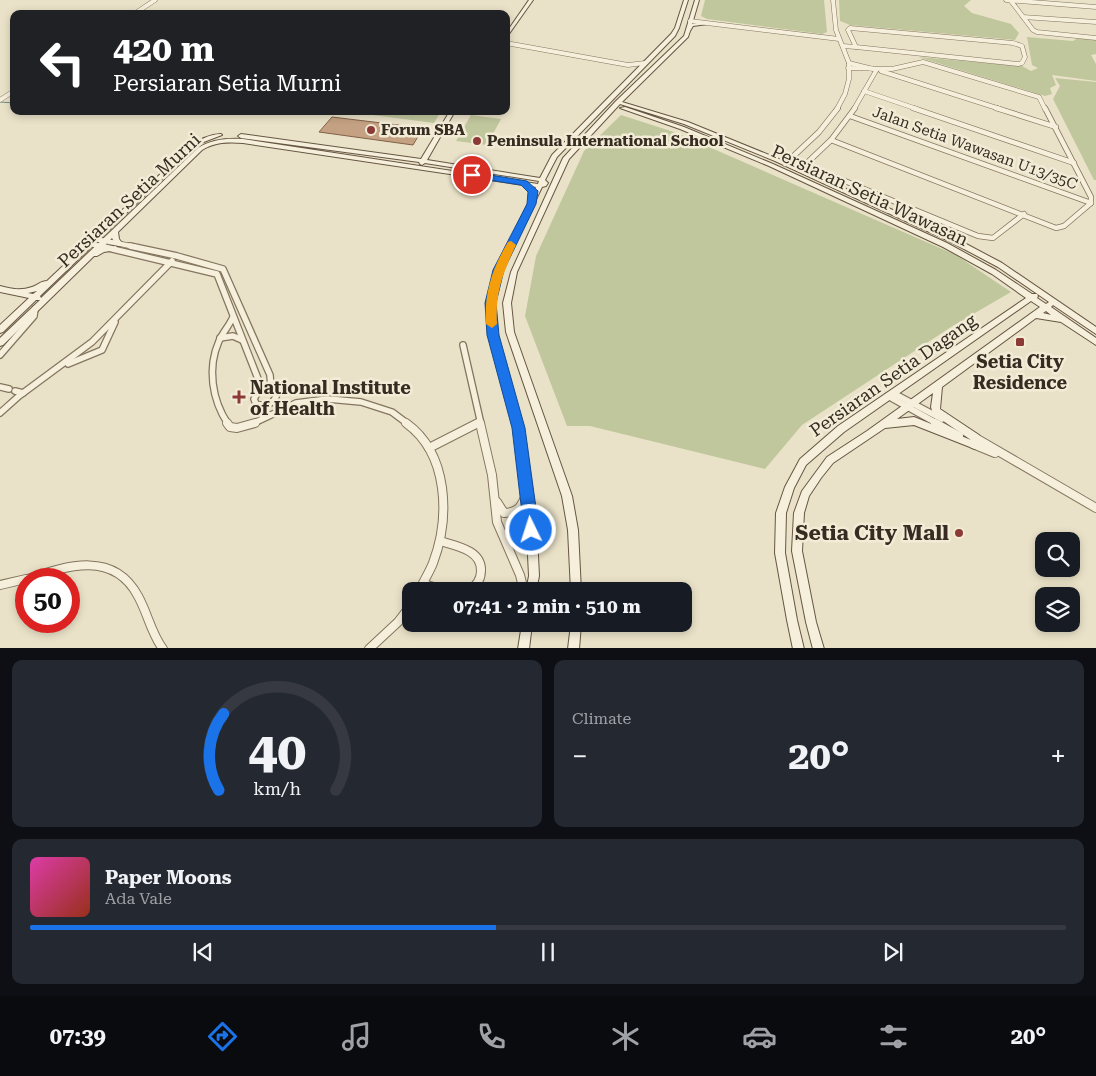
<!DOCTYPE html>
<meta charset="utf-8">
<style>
:root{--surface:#171b24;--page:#242831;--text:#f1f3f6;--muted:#9ea1a6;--line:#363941;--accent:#1a73e8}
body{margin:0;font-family:"Roboto Serif",serif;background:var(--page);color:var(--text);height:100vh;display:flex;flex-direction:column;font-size:19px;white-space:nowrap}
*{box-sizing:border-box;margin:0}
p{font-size:16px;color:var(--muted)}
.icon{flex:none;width:28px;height:28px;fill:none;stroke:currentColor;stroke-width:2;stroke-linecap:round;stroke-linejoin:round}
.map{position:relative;height:648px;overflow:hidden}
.panel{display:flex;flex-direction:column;gap:12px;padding:12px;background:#0d0f14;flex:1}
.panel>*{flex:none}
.hud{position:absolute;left:10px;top:10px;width:500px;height:105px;border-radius:10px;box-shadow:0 2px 8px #0003;background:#202124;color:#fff;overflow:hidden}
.fabs{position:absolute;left:1035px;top:532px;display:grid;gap:10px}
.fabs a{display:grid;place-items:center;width:45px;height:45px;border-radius:10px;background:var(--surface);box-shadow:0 2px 8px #0003;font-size:25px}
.speed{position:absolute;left:15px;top:568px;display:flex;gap:10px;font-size:25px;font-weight:700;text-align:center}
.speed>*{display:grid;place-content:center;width:65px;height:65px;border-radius:50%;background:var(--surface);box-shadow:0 2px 8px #0003;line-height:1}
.speed .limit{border:8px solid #d22;background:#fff;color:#111}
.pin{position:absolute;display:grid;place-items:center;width:42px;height:42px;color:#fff;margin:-21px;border:2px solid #fff;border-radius:50%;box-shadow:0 1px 5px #0007}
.me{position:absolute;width:55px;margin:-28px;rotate:356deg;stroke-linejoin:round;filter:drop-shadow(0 0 4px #0008)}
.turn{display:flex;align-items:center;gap:18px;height:105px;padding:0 20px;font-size:22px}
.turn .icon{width:65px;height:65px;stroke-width:2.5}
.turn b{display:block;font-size:35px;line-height:42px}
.big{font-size:38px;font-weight:700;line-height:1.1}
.panel .card{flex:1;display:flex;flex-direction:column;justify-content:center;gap:8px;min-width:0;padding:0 18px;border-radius:10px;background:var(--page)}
.panel .dial{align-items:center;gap:0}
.dial svg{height:130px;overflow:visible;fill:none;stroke:var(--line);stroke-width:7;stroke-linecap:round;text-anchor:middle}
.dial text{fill:var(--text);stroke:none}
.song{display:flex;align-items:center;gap:15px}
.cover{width:60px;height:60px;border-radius:8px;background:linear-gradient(135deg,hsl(320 70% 55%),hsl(10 70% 35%))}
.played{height:5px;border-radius:2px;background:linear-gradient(90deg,var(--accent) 45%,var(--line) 45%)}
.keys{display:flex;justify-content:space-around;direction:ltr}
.heat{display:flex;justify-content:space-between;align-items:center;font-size:28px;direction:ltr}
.panel .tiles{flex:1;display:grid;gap:12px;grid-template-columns:1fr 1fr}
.card:last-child{grid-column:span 2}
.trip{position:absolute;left:402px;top:582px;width:290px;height:50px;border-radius:10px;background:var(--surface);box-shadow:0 2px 8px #0003;font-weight:700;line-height:50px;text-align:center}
.tabs{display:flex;height:80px;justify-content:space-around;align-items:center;background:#090b0e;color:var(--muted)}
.tabs .icon{width:35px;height:35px}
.tabs .on{color:var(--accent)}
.tabs b{font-size:22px;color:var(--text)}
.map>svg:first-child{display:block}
</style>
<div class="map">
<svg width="1096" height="649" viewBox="0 0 1096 649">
<rect width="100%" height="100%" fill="#eae2c8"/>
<!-- green -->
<g fill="#c0c79d">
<polygon points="705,0 824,0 827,32 822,34 707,19 701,16"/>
<polygon points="839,0 971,0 964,6 972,13 1011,24 1019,33 1015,40 850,25 840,21"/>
<polygon points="1027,37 1073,41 1078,38 1096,40 1096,54 1091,55 1096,64 1096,81 1052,75 1056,85 1050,88 1052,94 1045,96 918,57 1022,66 1031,71 1038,68 1032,65"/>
<polygon points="1055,78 1096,82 1096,180 1094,180 1053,99 1060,86"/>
<polygon points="342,111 441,111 434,123"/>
<polygon points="471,115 501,119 487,145 456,141"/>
<polygon points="621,115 677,133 956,255 1011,292 951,327 802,425 765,469 590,426 567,426 525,316 536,256 584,151"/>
</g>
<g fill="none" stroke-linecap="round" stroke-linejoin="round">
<!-- stream -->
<g stroke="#708c87" stroke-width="1">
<polyline points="0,102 14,103"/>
<polyline points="183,111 211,111"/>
</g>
</g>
<!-- building -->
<polygon fill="#c4a182" stroke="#806147" points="332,117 423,128 413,145 319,132"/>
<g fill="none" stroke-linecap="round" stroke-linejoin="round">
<!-- street-far3 casing -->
<g stroke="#84755f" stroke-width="5">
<g id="street-far3">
<polyline points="833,0 836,30 849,63 849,79 845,94 837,109"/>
<polyline points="1006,0 1096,7"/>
<polyline points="1011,1 1033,30 1037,32 1096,38"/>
<polyline points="134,14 155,0"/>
<polyline points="1023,17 1096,22"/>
<polyline points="690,21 839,39"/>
<polygon points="850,28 1013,43 1022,46 1025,57 1022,63 1018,64 856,47 848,30"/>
<polyline points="506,43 628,65 645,63"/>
<polyline points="843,46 856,47"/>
<polyline points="849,63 873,69"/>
<polyline points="848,68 892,69 923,62 1039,97 1045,109"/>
<polyline points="881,71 1000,109"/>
<polyline points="864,91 917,109"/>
<polyline points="0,100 14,91"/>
<polyline points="854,109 877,69"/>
</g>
</g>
<!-- street-far2 casing -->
<g stroke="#84755f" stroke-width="6">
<g id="street-far2">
<polyline points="855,108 831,140 809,161 811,167 978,236 993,238 1024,214"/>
<polyline points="913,108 1074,163"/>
<polyline points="996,108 1056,127"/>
<polyline points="850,116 1091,203"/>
<polyline points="831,140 1056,228 1064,226 1091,203 1091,197 1045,108"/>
<polyline points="785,164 819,132 838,108"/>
<polyline points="95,239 136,247"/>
<polyline points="90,244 106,247"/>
</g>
</g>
<!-- street-far1 casing -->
<g stroke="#84755f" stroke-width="8">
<g id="street-far1">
<polyline points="100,246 217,274 262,389"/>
<polyline points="130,246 177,256 223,269 270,375 271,388"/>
<polyline points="220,338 233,336 242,340"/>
<polyline points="463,345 481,424"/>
<polyline points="0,355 34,316 35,309"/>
<polyline points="68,364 102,350 115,322"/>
<polyline points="0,387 9,389"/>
<path d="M271,388L277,394C274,404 266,407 256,404L254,399L258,392Z"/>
<polyline points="15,391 23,393"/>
<polyline points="893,393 942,419"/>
<polyline points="888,396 938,424"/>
<polyline points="0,413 19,396 92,342 172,261"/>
<path d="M228,424C212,400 207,368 219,341C223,332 229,326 233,317"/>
<polyline points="252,424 296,403 328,399 361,402 392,412 408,424"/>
<polyline points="475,424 479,422"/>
</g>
</g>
<!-- street casing -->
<g stroke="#84755f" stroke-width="10">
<g id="street">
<polyline points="227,423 230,427 237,428 255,423"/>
<path d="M406,423C449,454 450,518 433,563C429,573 423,582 419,591"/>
<polyline points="480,423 492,475 497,522 520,575 524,591"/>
<polyline points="935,423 959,436"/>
<polyline points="974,437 1096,508"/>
<polyline points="973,444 995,453"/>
<polyline points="429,448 478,423"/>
<path d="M497,502L504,513C519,513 522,505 527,493"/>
<path d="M440,541C456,546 482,550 481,571C481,580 476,586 469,591"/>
<path d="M28,579C68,565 114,551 138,596C148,614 151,633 163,649"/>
<polyline points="424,584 446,591"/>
<polyline points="0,585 26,579"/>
<polyline points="369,649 398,622 411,605"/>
</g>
</g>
<!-- secondary casing -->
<g stroke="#665642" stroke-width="2">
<g id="secondary">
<polygon points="529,0 533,0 506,38 506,33"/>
<path d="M684,0H688L679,28L675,36L557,157L545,180L548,183L546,186L542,187L502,270L494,303L497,335L523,428L536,514L539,576L536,591H526L529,576L526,514L515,428L489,335L486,303L496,270L536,187L243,143C228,142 215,142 202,150L118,232L119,239L123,244L122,246H118L114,242L112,238L102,248L116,246L117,248L116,250L104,252L97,256H94L3,345L0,346V338L40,300H36L3,332L0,333V325L29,298L0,292V286C12,289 20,291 32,287C38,285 41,281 47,281L188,148C197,141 209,134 221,134L222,135L201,143L192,150L40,296L41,298L198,148C212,139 227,138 243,139L538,184L539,181L425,163L422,165L420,164L419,162L241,138L238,136L241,134L421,159L450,111H455L427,160L540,178L552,155L671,34L675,28ZM37,291L33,294L28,293Z"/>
<path d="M695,0H699L692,24L705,22L707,23V24L693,26L690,31L688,37L622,102L688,122L779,159L953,237L1002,263L1096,327V334L1053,305L1051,307L1096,338V345L1061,322L1036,318L942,387L940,409L979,435L980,438L979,441L977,442L979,445L978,448L975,449L914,425L885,428L833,463L821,478L809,496L804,513L802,551L816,622L824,649H813L806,622L792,551L794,513L802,491L827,457L867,431L1040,307L1031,301L844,432L806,465L794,488L786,513L785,553L797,620L804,649H793L787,620L775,553L776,513L785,487L800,459L838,426L1026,298L992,274L943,247L769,166L680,129L620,108L625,107L684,127L773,164L947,243L996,270L1032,294H1037L1038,296L1037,298L1046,304L1049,302L998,267L949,241L775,161L684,124L620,104L569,159L517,272L511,303L514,332L572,496L578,530L581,591H571L568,530L562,496L506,332L503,303L511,272L563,158L616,101L684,36ZM1046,311L1051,315L1043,313ZM933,393L931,407L933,414L971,440L914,417L897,419Z"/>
<polygon points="522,624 532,624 529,649 518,649"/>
<polygon points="571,624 581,624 579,649 568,649"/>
</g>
</g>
<!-- street-far3 -->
<use href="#street-far3" stroke="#f5efdb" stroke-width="4"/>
<!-- street-far2 -->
<use href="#street-far2" stroke="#f5efdb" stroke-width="4.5"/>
<!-- street-far1 -->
<use href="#street-far1" stroke="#f5efdb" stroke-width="5.5"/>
<!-- street -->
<use href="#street" stroke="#f5efdb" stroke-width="8"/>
<!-- secondary -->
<use href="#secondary" fill="#f5efdb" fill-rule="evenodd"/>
</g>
<!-- route -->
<polygon fill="#1a73e8" stroke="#114b97" points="472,172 527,181 538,191 536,204 504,270 496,303 499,335 525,428 539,530 537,535 531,537 526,535 524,530 512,428 487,335 485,303 493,270 527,204 528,192 521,185 469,177 467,175"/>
<!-- slow -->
<path fill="#f59e0b" d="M511,241L516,245C503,273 495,292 497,324L492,328L486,324C484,293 492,269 508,242Z"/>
<!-- markers -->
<g fill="#8c3a35" stroke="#f2ecd7" stroke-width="2">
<circle cx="371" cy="130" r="5"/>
<circle cx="477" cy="141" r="5"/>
<rect x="1015" y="337" width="10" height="10" rx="2.5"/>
<path d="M236.5 389.5h5v5h5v5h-5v5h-5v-5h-5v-5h5z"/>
<circle cx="959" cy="533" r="5"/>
</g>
<g text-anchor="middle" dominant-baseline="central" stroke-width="5" stroke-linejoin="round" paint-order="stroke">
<!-- far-poi labels -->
<g font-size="15" font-weight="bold" fill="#362c21" stroke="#f2ecd7" text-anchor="start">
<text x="381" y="130">Forum SBA</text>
<text x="487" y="141">Peninsula International School</text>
</g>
<!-- far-street labels -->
<g font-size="15" fill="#362c21" stroke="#f2ecd7">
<text transform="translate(975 148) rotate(20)">Jalan Setia Wawasan U13/35C</text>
</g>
<!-- street labels -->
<g font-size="18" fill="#362c21" stroke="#f2ecd7">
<text transform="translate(870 195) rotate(25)">Persiaran Setia Wawasan</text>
<text transform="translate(129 200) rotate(-43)">Persiaran Setia Murni</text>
<text transform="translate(893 375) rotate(-35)">Persiaran Setia Dagang</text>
</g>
<!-- poi labels -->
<g font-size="18" font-weight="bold" fill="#362c21" stroke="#f2ecd7">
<text x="1020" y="361">Setia City<tspan x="1020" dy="21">Residence</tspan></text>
<text x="250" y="387" text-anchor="start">National Institute<tspan x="250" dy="21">of Health</tspan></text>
</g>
<!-- near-poi labels -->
<g font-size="21" font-weight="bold" fill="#362c21" stroke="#f2ecd7" text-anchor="end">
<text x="949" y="533">Setia City Mall</text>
</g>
</g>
</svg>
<div class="fabs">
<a><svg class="icon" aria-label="search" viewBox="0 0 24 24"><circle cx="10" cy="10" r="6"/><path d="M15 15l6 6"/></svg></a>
<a><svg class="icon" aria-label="layers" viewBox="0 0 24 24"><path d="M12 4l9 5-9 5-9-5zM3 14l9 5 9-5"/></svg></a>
</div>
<div class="speed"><div class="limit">50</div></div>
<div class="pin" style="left:472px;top:175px;background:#d93025"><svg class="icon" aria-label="arrive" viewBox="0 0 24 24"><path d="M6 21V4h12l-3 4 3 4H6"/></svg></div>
<svg class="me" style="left:531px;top:530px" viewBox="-20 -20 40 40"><circle r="17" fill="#1a73e8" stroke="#fff" stroke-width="3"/><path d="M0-11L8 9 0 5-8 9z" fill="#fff"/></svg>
<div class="trip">07:41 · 2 min · 510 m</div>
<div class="hud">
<div class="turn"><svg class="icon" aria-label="left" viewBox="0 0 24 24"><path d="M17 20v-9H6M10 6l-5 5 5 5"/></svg><div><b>420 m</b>Persiaran Setia Murni</div></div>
</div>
</div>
<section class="panel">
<div class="tiles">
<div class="card dial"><svg viewBox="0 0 100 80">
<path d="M14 69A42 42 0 1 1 86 69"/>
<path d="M14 69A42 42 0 0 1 17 22" stroke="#1a73e8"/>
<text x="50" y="56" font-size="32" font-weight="700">40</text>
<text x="50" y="72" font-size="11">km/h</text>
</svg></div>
<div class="card"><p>Climate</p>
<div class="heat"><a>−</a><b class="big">20°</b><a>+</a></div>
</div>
<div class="card">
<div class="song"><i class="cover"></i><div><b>Paper Moons</b><p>Ada Vale</p></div></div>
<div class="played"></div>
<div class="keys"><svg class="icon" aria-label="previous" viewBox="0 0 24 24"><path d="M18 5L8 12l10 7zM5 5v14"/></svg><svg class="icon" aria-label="pause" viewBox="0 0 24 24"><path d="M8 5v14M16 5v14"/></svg><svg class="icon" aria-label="next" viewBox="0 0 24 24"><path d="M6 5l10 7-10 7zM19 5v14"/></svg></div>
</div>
</div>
</section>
<nav class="tabs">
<b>07:39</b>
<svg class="icon on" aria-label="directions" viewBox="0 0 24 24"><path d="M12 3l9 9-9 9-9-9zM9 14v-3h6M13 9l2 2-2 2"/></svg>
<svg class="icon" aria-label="music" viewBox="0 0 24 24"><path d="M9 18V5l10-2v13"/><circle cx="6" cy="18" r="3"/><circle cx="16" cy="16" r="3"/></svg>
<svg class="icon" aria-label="phone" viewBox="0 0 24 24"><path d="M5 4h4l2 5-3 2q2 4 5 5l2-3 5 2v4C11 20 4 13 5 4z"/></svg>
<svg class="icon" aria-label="climate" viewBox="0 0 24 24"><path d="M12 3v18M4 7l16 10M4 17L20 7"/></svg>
<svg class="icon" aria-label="car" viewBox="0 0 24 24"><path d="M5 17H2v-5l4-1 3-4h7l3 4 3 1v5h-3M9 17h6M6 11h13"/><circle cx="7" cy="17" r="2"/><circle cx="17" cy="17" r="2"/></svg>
<svg class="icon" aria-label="filters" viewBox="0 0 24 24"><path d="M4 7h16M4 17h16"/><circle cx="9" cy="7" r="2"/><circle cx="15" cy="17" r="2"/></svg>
<b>20°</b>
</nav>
